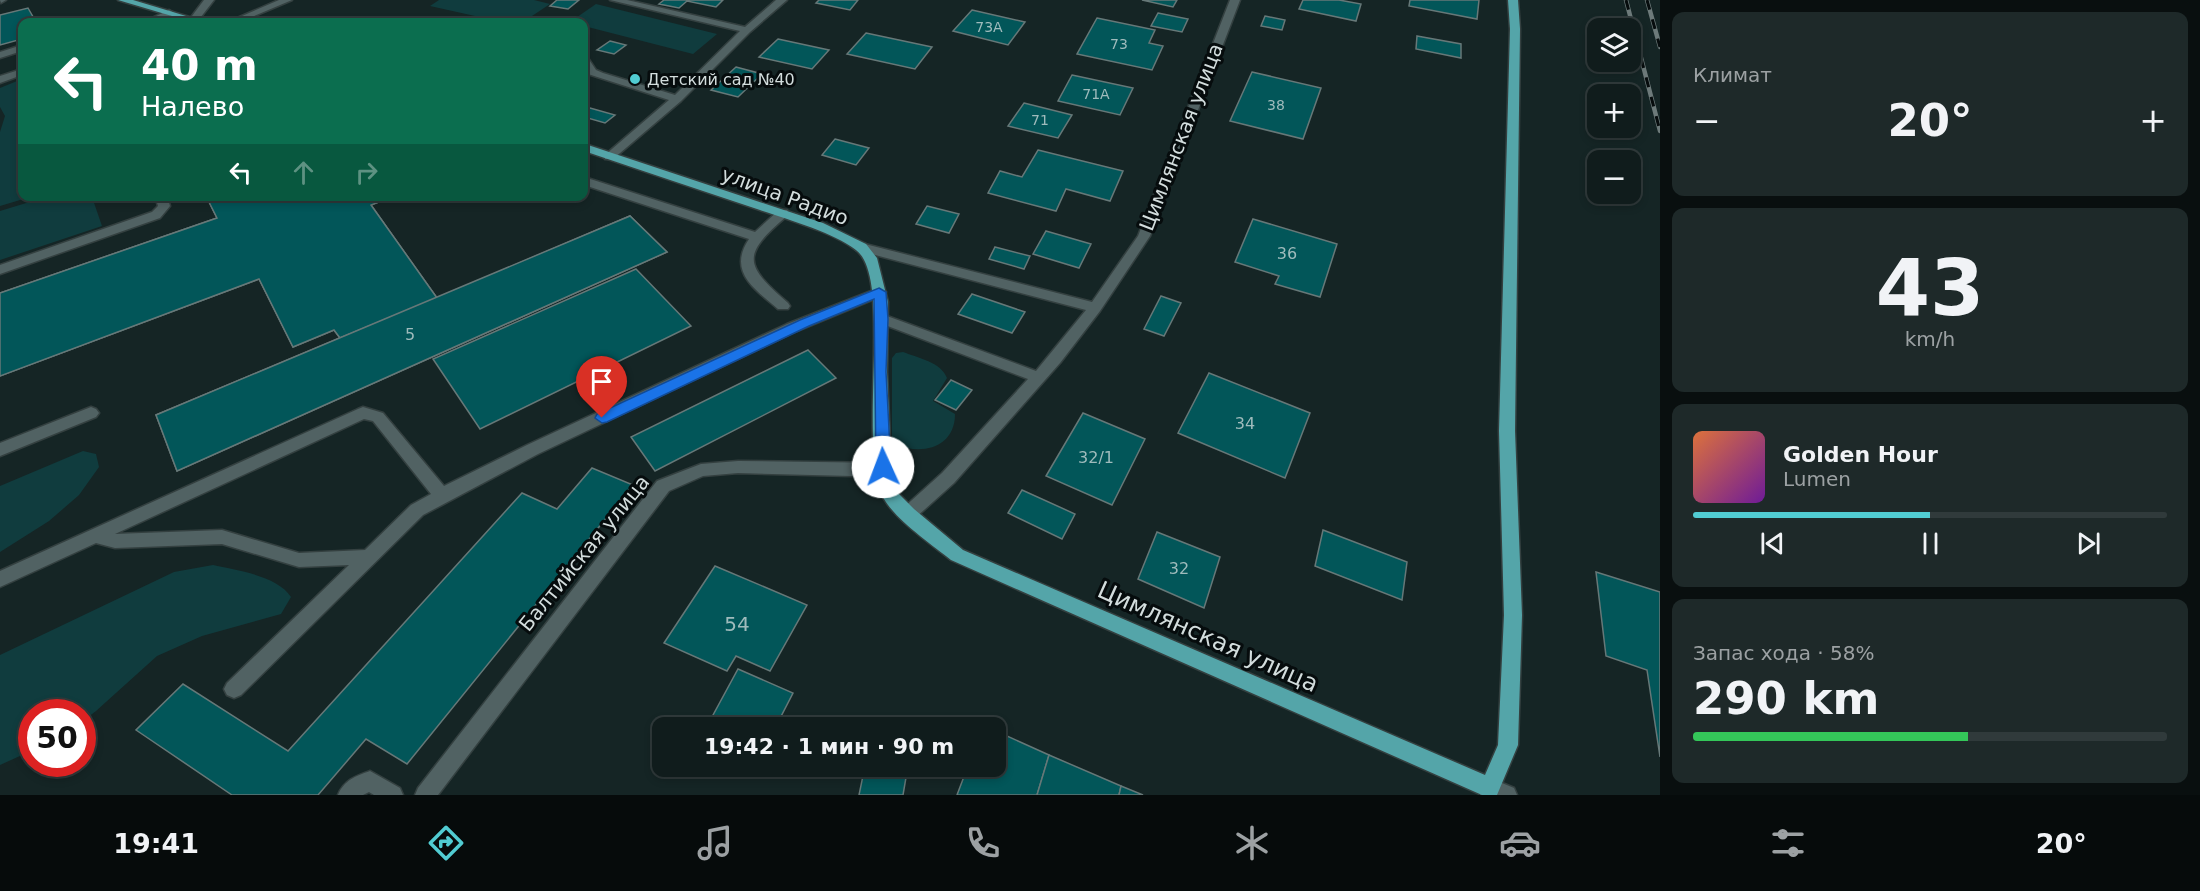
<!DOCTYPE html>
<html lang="ru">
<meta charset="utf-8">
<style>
:root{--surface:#101c1c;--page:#1e2929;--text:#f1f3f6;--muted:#9ca1a3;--line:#303a3b;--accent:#51ccd2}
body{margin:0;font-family:"DejaVu Sans",sans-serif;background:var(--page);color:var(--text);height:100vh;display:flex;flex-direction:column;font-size:22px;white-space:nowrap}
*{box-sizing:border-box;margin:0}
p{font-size:20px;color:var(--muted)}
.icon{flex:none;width:33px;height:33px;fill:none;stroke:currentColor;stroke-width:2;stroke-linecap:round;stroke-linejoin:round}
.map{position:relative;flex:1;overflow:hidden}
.drawer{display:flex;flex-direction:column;gap:12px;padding:12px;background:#090f0f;width:540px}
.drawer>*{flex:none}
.top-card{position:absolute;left:18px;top:18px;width:570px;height:183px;border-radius:12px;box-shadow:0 3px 9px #0003,0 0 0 2px var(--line);background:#0b6e4f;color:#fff;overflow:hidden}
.tools{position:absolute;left:1587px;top:18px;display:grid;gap:12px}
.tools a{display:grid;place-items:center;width:54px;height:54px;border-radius:12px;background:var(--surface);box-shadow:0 3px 9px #0003,0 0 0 2px var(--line);font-size:30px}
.speed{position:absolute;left:18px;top:699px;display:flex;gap:12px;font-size:30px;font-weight:700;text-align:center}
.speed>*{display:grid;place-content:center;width:78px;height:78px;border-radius:50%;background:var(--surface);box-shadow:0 3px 9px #0003,0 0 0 2px var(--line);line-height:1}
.speed .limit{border:9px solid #d22;background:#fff;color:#111}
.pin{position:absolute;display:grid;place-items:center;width:51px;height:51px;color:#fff;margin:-62px -26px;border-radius:50% 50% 50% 0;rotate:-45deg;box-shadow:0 0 6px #0007}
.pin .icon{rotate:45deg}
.me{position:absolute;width:66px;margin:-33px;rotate:358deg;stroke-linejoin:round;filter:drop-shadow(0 0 4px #0008)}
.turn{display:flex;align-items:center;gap:21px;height:126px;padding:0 24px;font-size:27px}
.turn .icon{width:78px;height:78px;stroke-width:2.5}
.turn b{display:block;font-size:42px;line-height:51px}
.lanes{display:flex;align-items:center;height:57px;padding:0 24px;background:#0003;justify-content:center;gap:30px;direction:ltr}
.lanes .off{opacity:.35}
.big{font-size:45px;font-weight:700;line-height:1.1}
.drawer .widget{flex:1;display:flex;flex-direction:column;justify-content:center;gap:9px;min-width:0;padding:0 21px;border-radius:12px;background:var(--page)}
.drawer .dial{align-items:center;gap:0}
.dial b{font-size:78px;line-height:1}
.song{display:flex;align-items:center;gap:18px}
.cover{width:72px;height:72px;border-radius:9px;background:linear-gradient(135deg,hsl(20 70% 55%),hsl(280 70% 35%))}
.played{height:6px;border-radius:3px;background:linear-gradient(90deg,var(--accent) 50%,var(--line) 50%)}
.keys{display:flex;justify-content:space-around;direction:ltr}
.heat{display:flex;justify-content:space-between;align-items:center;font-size:33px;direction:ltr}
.charge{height:9px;border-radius:4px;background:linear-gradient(90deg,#34c759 58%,var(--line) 0)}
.trip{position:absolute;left:652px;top:717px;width:354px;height:60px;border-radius:12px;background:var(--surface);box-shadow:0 3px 9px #0003,0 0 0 2px var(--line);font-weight:700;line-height:60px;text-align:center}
.menu{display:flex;height:96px;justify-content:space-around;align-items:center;background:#060b0b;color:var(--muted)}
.menu .icon{width:42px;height:42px}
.menu .on{color:var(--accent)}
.menu b{font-size:27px;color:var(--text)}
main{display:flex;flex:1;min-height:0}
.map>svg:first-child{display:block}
</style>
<main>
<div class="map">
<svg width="1660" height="795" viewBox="0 0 1660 795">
<rect width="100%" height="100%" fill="#152525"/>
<!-- green -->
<g fill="#103c3e">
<polygon points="439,0 534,0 550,4 523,22 502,22 430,6"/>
<polygon points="596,4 717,34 693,54 584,26 584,22 570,22"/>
<polygon points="22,79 22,196 30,197 0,206 0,132 5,116 0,107 0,88"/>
<polygon points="46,197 92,197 102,226 0,260 0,211"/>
<path d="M903,352C918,358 941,362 947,378L933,401L955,414C955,448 921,456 895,444L892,439V358L896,353Z"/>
<polygon points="83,451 96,454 99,467 79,495 49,521 0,552 0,486"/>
<path d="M213,565C236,570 278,576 291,597L281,614L202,636L157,656L96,711L83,721L82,712H32L31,751L0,765V655L174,572Z"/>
</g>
<!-- building -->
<g fill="#025659" stroke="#667878" stroke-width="1.5">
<polygon points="557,0 579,0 568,9 550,6"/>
<polygon points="664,0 723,0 716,7 687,1 679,8 659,4"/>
<polygon points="819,0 858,0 850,10 816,3"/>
<polygon points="1142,0 1177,0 1173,7"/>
<polygon points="1303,0 1339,0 1361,4 1356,21 1299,9"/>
<polygon points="1410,0 1479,0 1477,19 1409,6"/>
<polygon points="28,8 36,22 22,22 22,39 0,45 0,15"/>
<polygon points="972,10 1025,22 1008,45 953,31"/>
<polygon points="1158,13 1188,19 1182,32 1151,26"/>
<polygon points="1265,16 1285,20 1282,30 1261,26"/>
<polygon points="1097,18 1155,30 1149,43 1163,46 1152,70 1077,54"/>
<polygon points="866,33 932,47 915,69 847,54"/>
<polygon points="1417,36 1461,44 1461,58 1416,49"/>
<polygon points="778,39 829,50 812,69 759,57"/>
<polygon points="610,41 626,45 614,54 597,50"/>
<polygon points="736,67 762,74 738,97 711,90"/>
<polygon points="1252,72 1321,88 1303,139 1230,121"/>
<polygon points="1072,75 1133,88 1120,115 1058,101"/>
<polygon points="1024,103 1072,115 1058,138 1008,126"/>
<polygon points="590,108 615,115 605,123 584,117 584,113"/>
<polygon points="835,139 869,148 856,165 822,155"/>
<polygon points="1038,150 1123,171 1110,201 1066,189 1056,211 988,193 1000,171 1022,177"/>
<polygon points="206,196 394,196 371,205 437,298 630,216 667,252 177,471 156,415 340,338 334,330 293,347 259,279 0,376 0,293 217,218"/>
<polygon points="206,196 394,196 371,205 437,298 340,338 334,330 293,347 259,279 0,376 0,293 217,218"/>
<polygon points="927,206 959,214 949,233 916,224"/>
<polygon points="630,216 667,252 177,471 156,415"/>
<polygon points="1253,219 1337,244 1320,297 1275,284 1279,276 1235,262"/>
<polygon points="1046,231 1091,244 1079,268 1033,254"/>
<polygon points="995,247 1030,256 1024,269 989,259"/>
<polygon points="636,269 691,326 480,429 433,359"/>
<polygon points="972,294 1025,312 1012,333 958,314"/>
<polygon points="1161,296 1181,303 1164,336 1144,329"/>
<polygon points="808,350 836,378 655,471 631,437"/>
<polygon points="1209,373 1310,413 1285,478 1178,433"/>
<polygon points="951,380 972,390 956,410 935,400"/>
<polygon points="1083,413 1145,439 1112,505 1046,476"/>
<polygon points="592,468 633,485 407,764 366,739 318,795 232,795 136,730 183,684 288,751 522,493 557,509"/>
<polygon points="1022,490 1075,514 1062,539 1008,513"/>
<polygon points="1323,530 1407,562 1402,600 1315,566"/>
<polygon points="1157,532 1220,557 1204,608 1138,579"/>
<polygon points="715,566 807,605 770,671 736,656 727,671 664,643"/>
<polygon points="1596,572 1660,592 1660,757 1647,670 1606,656"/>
<polygon points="738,669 793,693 775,728 706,728"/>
<polygon points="996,731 1049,755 1037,795 957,795 968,766 996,766"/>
<polygon points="1049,755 1121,786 1119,795 1037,795"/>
<polygon points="865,766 908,766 903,795 859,795"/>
<polygon points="1121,786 1143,795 1119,795"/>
</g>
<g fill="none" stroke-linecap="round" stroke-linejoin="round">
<!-- minor casing -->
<g stroke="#344040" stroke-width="3">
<g id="minor">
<polygon points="0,0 6,0 1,3"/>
<polygon points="204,0 214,0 197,22 191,22 189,20"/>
<polygon points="279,0 292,0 240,22 228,22"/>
<polygon points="610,0 627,0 745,27 776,0 787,0 750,32 681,101 613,159 605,159 605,155 669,100 588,74 584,67 584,57 588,58 596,70 603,73 675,95 740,31"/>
<polygon points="1230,0 1240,0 1150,236 1100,311 1060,363 954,483 914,519 908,521 902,519 900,514 902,509 942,473 1028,379 877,322 875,319 877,316 887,316 1036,371 1086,310 856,250 855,247 861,243 1092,302 1138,236"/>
<polygon points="169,10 174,13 172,15 155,22 143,22"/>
<polygon points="22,45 22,51 0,58 0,52"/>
<polygon points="22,69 22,75 0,83 0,76"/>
<path d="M584,177L755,232L779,210H787L789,213L787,216C741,255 744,265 788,303L790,306L788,309H778C755,289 727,272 749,239L584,185Z"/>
<polygon points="155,196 167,196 170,206 160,218 0,274 0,265 152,212 158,206"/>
<path d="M879,288L886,292L884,295L797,331L538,454L423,515L241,695L234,698L227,695L224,689L227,683L349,565L299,567L222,544L115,548L96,543L0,587V571L358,409L363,407L383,413L444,486L527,445L787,324ZM364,419L373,421L431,494L411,505L365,550L299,553L222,530L115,534Z"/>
<polygon points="91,407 96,409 99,413 96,417 0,456 0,443"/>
<polygon points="738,461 889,463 891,467 889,471 852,476 738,473 703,476 669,491 438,795 415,795 418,788 657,481 701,464"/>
<path d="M370,771L400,788L403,795H374L369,792L363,795H338C344,780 356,776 370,771Z"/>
<polygon points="1490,778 1514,788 1517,795 1480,795 1483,781"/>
</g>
</g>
<!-- major casing -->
<g stroke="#344040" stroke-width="3">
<g id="major">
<polygon points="118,0 133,0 206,22 192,22"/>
<path d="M1508,0H1518L1520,29L1515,431L1522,615L1518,745L1497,795H1482L951,560C931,544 897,521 884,499C856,449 894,278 856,250C833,232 789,220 760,210C701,190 642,171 584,151V144L588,145L823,223L866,244L877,258L888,302L887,372L891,467L898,493L914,509L963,550L1485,775L1498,745L1504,615L1499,431L1510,29Z"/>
</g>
</g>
<!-- minor -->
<use href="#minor" fill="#516263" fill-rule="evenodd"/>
<!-- major -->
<use href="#major" fill="#54a5a9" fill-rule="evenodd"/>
<!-- rail casing -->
<g stroke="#6d7a7a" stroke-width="4.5">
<g id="rail">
<polyline points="1626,0 1660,131"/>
<polyline points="1647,0 1660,47"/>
</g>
</g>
<!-- rail -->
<use href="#rail" stroke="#060c0d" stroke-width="3" stroke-dasharray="10" stroke-linecap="butt"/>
</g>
<!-- route -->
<polygon fill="#1a73e8" stroke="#114b97" stroke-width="1.5" points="879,288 886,292 888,319 886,372 891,467 889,471 878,471 876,467 874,299 809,326 607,422 602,423 595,418 597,414 800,320"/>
<!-- markers -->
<circle fill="#51ccd2" stroke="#060c0d" stroke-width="2" cx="635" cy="79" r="6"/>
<g text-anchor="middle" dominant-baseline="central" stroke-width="6" stroke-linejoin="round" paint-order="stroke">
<!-- far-number labels -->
<g font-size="14" fill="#9fbbbc">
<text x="989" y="27">73А</text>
<text x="1119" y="44">73</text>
<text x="1096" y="94">71А</text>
<text x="1276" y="105">38</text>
<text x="1040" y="120">71</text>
</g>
<!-- far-poi labels -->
<g font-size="16" fill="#d3dddd" stroke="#060c0d" text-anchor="start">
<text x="647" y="79">Детский сад №40</text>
</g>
<!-- number labels -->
<g font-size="16" fill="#9fbbbc">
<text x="1287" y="253">36</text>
<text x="410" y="334">5</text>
<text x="1245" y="423">34</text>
<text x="1096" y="457">32/1</text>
<text x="1179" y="568">32</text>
</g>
<!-- street labels -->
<g font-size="20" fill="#d3dddd" stroke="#060c0d">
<text transform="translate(1181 137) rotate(-69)">Цимлянская улица</text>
<text transform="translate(785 196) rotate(20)">улица Радио</text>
<text transform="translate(584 553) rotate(-51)">Балтийская улица</text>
</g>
<!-- near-number labels -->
<g font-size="20" fill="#9fbbbc">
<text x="737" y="624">54</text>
</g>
<!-- near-street labels -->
<g font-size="24" fill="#d3dddd" stroke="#060c0d">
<text transform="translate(1208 637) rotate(24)">Цимлянская улица</text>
</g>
</g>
</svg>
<div class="tools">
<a><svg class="icon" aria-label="layers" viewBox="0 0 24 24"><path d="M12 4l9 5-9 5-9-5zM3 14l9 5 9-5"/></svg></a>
<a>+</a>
<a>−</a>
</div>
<div class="speed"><div class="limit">50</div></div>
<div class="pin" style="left:602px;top:418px;background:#d93025"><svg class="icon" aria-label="arrive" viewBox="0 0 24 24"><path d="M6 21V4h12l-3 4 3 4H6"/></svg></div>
<svg class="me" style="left:883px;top:467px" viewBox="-20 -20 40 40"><circle r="19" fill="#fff"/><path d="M0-13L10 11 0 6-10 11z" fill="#1a73e8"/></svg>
<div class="trip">19:42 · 1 мин · 90 m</div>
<div class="top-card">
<div class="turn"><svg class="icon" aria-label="left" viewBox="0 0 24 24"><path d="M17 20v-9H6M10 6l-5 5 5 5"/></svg><div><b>40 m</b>Налево</div></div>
<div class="lanes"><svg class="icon" aria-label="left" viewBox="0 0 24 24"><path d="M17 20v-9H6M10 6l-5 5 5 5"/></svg><svg class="icon off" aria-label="ahead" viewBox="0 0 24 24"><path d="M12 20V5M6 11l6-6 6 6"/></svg><svg class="icon off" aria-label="right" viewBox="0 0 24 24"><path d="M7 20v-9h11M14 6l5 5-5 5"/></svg></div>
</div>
</div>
<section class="drawer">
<div class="widget"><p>Климат</p>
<div class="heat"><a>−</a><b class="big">20°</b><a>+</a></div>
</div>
<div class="widget dial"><b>43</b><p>km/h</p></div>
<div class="widget">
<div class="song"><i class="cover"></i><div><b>Golden Hour</b><p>Lumen</p></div></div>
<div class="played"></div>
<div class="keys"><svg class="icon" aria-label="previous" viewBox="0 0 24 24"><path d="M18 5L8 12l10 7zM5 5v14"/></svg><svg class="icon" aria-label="pause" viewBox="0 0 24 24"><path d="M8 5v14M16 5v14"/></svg><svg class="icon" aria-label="next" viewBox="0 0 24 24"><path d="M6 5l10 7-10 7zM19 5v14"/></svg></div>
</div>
<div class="widget"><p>Запас хода · 58%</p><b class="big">290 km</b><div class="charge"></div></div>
</section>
</main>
<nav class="menu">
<b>19:41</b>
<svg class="icon on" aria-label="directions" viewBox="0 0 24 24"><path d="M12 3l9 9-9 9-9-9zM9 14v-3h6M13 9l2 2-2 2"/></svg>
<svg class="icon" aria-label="music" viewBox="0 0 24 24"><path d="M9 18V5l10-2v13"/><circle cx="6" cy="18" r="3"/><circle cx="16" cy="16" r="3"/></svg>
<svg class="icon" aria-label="phone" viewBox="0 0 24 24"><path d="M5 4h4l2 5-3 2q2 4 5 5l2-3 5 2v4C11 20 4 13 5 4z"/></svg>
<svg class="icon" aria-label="climate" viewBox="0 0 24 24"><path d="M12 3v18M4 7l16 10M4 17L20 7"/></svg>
<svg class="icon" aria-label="car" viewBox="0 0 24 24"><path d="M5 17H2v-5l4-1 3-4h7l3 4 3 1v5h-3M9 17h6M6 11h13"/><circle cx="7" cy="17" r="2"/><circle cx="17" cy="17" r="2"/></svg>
<svg class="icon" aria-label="filters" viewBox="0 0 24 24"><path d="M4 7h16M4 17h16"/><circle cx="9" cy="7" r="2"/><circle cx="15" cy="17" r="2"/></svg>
<b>20°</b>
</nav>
